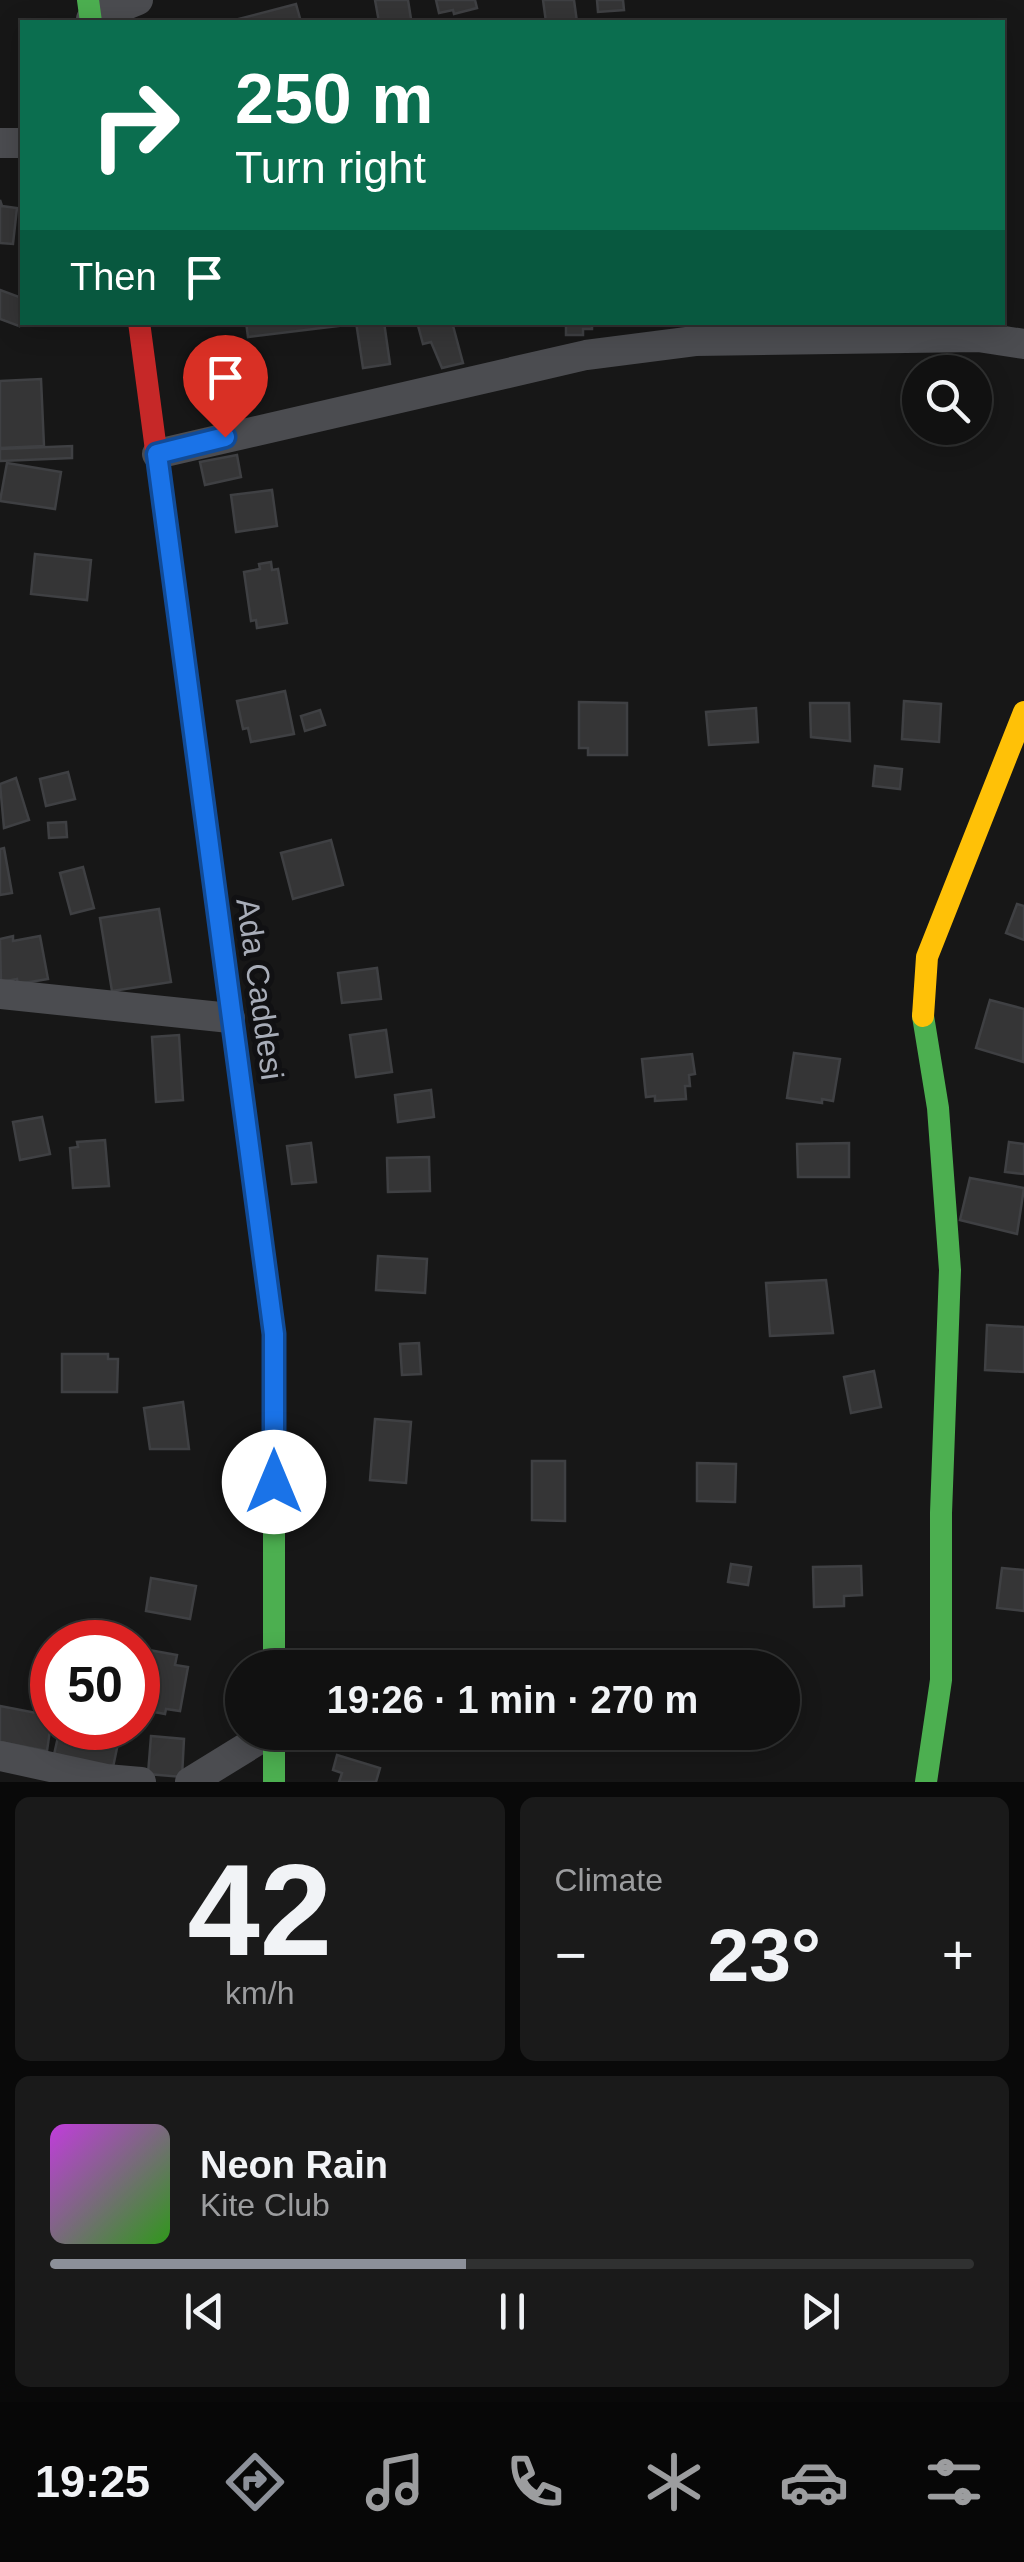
<!DOCTYPE html>
<meta charset="utf-8">
<style>
:root{--surface:#111;--page:#1a1a1a;--text:#f1f3f6;--muted:#9c9d9f;--line:#303131;--accent:#8c9099}
body{margin:0;font-family:Helvetica,sans-serif;background:var(--page);color:var(--text);height:100vh;display:flex;flex-direction:column;font-size:38px;white-space:nowrap}
*{box-sizing:border-box;margin:0}
p{font-size:32px;color:var(--muted)}
.icon{flex:none;width:55px;height:55px;fill:none;stroke:currentColor;stroke-width:2;stroke-linecap:round;stroke-linejoin:round}
.map{position:relative;height:1782px;overflow:hidden}
.sheet{display:flex;flex-direction:column;gap:15px;padding:15px;background:#090909;flex:1}
.sheet>*{flex:none}
.banner{position:absolute;left:20px;top:20px;width:985px;height:305px;border-radius:0px;box-shadow:0 5px 25px #0003,0 0 0 2px var(--line);background:#0b6e4f;color:#fff;overflow:hidden}
.fabs{position:absolute;left:902px;top:355px;display:grid;gap:20px}
.fabs a{display:grid;place-items:center;width:90px;height:90px;border-radius:50%;background:var(--surface);box-shadow:0 5px 25px #0003,0 0 0 2px var(--line);font-size:50px}
.speed{position:absolute;left:30px;top:1620px;display:flex;gap:20px;font-size:50px;font-weight:700;text-align:center}
.speed>*{display:grid;place-content:center;width:130px;height:130px;border-radius:50%;background:var(--surface);box-shadow:0 5px 25px #0003,0 0 0 2px var(--line);line-height:1}
.speed .limit{border:15px solid #d22;background:#fff;color:#111}
.pin{position:absolute;display:grid;place-items:center;width:85px;height:85px;color:#fff;margin:-102px -42px;border-radius:50% 50% 50% 0;rotate:-45deg;box-shadow:0 0 10px #0007}
.pin .icon{rotate:45deg}
.me{position:absolute;width:110px;margin:-55px;rotate:0deg;stroke-linejoin:round;filter:drop-shadow(0 0 8px #0008)}
.turn{display:flex;align-items:center;gap:35px;height:210px;padding:0 50px;font-size:45px}
.turn .icon{width:130px;height:130px;stroke-width:2.5}
.turn b{display:block;font-size:70px;line-height:85px}
.then{display:flex;align-items:center;height:95px;padding:0 50px;background:#0003;gap:20px;font-size:38px}
.big{font-size:75px;font-weight:700;line-height:1.1}
.sheet .card{flex:1;display:flex;flex-direction:column;justify-content:center;gap:15px;min-width:0;padding:0 35px;border-radius:15px;background:var(--page)}
.sheet .dial{align-items:center;gap:0}
.dial b{font-size:130px;line-height:1}
.song{display:flex;align-items:center;gap:30px}
.cover{width:120px;height:120px;border-radius:15px;background:linear-gradient(135deg,hsl(290 70% 55%),hsl(110 70% 35%))}
.played{height:10px;border-radius:5px;background:linear-gradient(90deg,var(--accent) 45%,var(--line) 45%)}
.keys{display:flex;justify-content:space-around;direction:ltr}
.heat{display:flex;justify-content:space-between;align-items:center;font-size:55px;direction:ltr}
.sheet .tiles{flex:1;display:grid;gap:15px;grid-template-columns:1fr 1fr}
.card:last-child{grid-column:span 2}
.trip{position:absolute;left:225px;top:1650px;width:575px;height:100px;border-radius:50px;background:var(--surface);box-shadow:0 5px 25px #0003,0 0 0 2px var(--line);font-weight:700;line-height:100px;text-align:center}
.tabs{display:flex;height:160px;justify-content:space-around;align-items:center;background:#070707;color:var(--muted)}
.tabs .icon{width:70px;height:70px}
.tabs .current{color:var(--accent)}
.tabs b{font-size:45px;color:var(--text)}
.map>svg:first-child{display:block}
</style>
<div class="map">
<svg width="1024" height="1782" viewBox="0 0 1024 1782">
<rect width="100%" height="100%" fill="#171717"/>
<!-- building -->
<g fill="#353536" stroke="#3f4043" stroke-width="2.5">
<polygon points="375,0 408,0 411,19 379,22"/>
<polygon points="436,0 475,0 477,8 454,14 453,10 439,13"/>
<polygon points="543,0 574,0 577,22 546,22"/>
<polygon points="597,0 623,0 624,10 598,12"/>
<polygon points="296,4 301,22 231,22 231,21"/>
<polygon points="0,200 2,206 17,208 13,244 0,243"/>
<polygon points="0,290 22,298 19,326 0,319"/>
<polygon points="246,322 346,322 347,325 248,337"/>
<polygon points="356,322 384,322 390,364 363,368"/>
<polygon points="417,322 452,322 463,363 442,368 431,342 423,344"/>
<polygon points="566,322 592,322 592,329 583,329 583,335 566,335"/>
<polygon points="41,379 44,446 0,448 0,381"/>
<polygon points="72,446 72,458 0,461 0,449"/>
<polygon points="237,455 241,477 205,485 200,462"/>
<polygon points="7,463 61,472 55,509 0,501"/>
<polygon points="272,490 277,526 236,532 231,495"/>
<polygon points="35,554 91,560 87,600 31,594"/>
<polygon points="271,562 272,570 278,569 287,623 257,628 256,620 251,621 244,572 260,569 259,564"/>
<polygon points="285,691 294,734 251,742 248,728 243,729 237,701"/>
<polygon points="904,701 941,704 939,742 902,739"/>
<polygon points="579,702 627,703 627,755 588,755 588,748 579,748"/>
<polygon points="810,703 849,703 850,741 811,737"/>
<polygon points="756,708 758,742 709,745 706,712"/>
<polygon points="320,710 325,725 305,731 301,716"/>
<polygon points="875,766 902,769 900,789 873,786"/>
<polygon points="68,772 75,799 46,806 40,779"/>
<polygon points="16,778 29,820 4,828 0,784"/>
<polygon points="66,822 67,837 49,838 48,823"/>
<polygon points="331,840 343,885 293,899 281,853"/>
<polygon points="4,848 12,893 0,895 0,849"/>
<polygon points="83,867 94,908 71,914 60,873"/>
<polygon points="1017,904 1024,906 1024,940 1006,933"/>
<polygon points="159,909 171,982 112,991 100,918"/>
<polygon points="13,936 13,941 40,936 48,979 18,984 17,979 1,982 0,939"/>
<polygon points="377,968 381,999 342,1003 338,973"/>
<polygon points="990,1000 1024,1009 1023,1062 976,1048"/>
<polygon points="386,1030 392,1072 356,1077 350,1035"/>
<polygon points="179,1035 183,1100 156,1102 152,1037"/>
<polygon points="794,1053 840,1059 833,1101 822,1099 822,1103 787,1098"/>
<polygon points="692,1054 695,1074 689,1075 690,1086 685,1086 686,1099 655,1101 655,1096 646,1097 642,1059"/>
<polygon points="431,1090 434,1117 398,1122 395,1095"/>
<polygon points="42,1117 50,1154 20,1160 13,1122"/>
<polygon points="105,1140 109,1186 73,1188 70,1148 78,1147 77,1142"/>
<polygon points="1009,1142 1024,1144 1024,1174 1005,1172"/>
<polygon points="311,1143 316,1182 292,1184 287,1146"/>
<polygon points="849,1143 849,1177 798,1177 797,1144"/>
<polygon points="429,1157 430,1191 388,1192 387,1158"/>
<polygon points="970,1178 1024,1188 1017,1234 960,1220"/>
<polygon points="378,1256 427,1259 425,1293 376,1290"/>
<polygon points="826,1280 833,1333 770,1336 766,1283"/>
<polygon points="987,1325 1024,1327 1024,1372 985,1370"/>
<polygon points="419,1343 421,1374 402,1375 400,1344"/>
<polygon points="62,1354 108,1354 108,1359 118,1359 117,1392 62,1392"/>
<polygon points="874,1371 881,1407 851,1413 844,1377"/>
<polygon points="183,1402 189,1449 150,1449 144,1408"/>
<polygon points="375,1419 411,1422 406,1483 370,1480"/>
<polygon points="532,1461 565,1461 565,1521 532,1520"/>
<polygon points="697,1463 736,1464 735,1502 697,1501"/>
<polygon points="731,1564 751,1567 748,1585 728,1582"/>
<polygon points="861,1566 862,1595 844,1596 844,1606 814,1607 813,1567"/>
<polygon points="1002,1568 1024,1570 1024,1611 997,1608"/>
<polygon points="151,1578 196,1586 190,1619 146,1611"/>
<polygon points="149,1650 177,1655 175,1665 188,1667 180,1711 166,1709 165,1714 138,1709 138,1657 147,1658"/>
<polygon points="0,1706 52,1716 47,1751 0,1742"/>
<polygon points="60,1728 121,1729 112,1772 53,1759"/>
<polygon points="151,1736 184,1739 182,1777 148,1774"/>
<polygon points="337,1755 380,1768 376,1782 339,1782 342,1773 333,1770"/>
</g>
<g fill="none" stroke-linecap="round" stroke-linejoin="round">
<!-- street -->
<g stroke="#4b4c50" stroke-width="30">
<polyline points="91,19 138,0"/>
<polyline points="0,143 22,143"/>
<polyline points="157,454 586,355 695,341 978,337 1024,344"/>
<polyline points="0,994 230,1018"/>
<polyline points="0,1756 106,1779 141,1782"/>
<polyline points="190,1782 271,1732"/>
</g>
<!-- fast -->
<g stroke="#4caf50" stroke-width="22">
<polyline points="88,0 91,22"/>
<polyline points="923,1016 938,1108 950,1270 941,1513 941,1680 926,1782"/>
<polyline points="261,1233 274,1334 274,1668"/>
<polyline points="274,1732 274,1782"/>
</g>
<!-- slow -->
<g stroke="#ffc107" stroke-width="22">
<polyline points="195,744 261,1233"/>
<polyline points="923,1016 927,957 1024,712"/>
</g>
<!-- jam -->
<polyline stroke="#c62828" stroke-width="22" points="139,322 195,744"/>
</g>
<g fill="none" stroke-linecap="round" stroke-linejoin="round">
<!-- route casing -->
<g stroke="#114b97" stroke-width="25">
<polyline id="route" points="225,437 157,454 274,1334 274,1482"/>
</g>
<!-- route -->
<use href="#route" stroke="#1a73e8" stroke-width="18"/>
</g>
<g text-anchor="middle" dominant-baseline="central" stroke-width="10" stroke-linejoin="round" paint-order="stroke">
<!-- street labels -->
<g font-size="32" fill="#a8adb8" stroke="#111113">
<text transform="translate(260 989) rotate(82)">Ada Caddesi</text>
</g>
</g>
</svg>
<div class="fabs">
<a><svg class="icon" aria-label="search" viewBox="0 0 24 24"><circle cx="10" cy="10" r="6"/><path d="M15 15l6 6"/></svg></a>
</div>
<div class="speed"><div class="limit">50</div></div>
<div class="pin" style="left:225px;top:437px;background:#d93025"><svg class="icon" aria-label="arrive" viewBox="0 0 24 24"><path d="M6 21V4h12l-3 4 3 4H6"/></svg></div>
<svg class="me" style="left:274px;top:1482px" viewBox="-20 -20 40 40"><circle r="19" fill="#fff"/><path d="M0-13L10 11 0 6-10 11z" fill="#1a73e8"/></svg>
<div class="trip">19:26 · 1 min · 270 m</div>
<div class="banner">
<div class="turn"><svg class="icon" aria-label="right" viewBox="0 0 24 24"><path d="M7 20v-9h11M14 6l5 5-5 5"/></svg><div><b>250 m</b>Turn right</div></div>
<div class="then">Then<svg class="icon" aria-label="arrive" viewBox="0 0 24 24"><path d="M6 21V4h12l-3 4 3 4H6"/></svg></div>
</div>
</div>
<section class="sheet">
<div class="tiles">
<div class="card dial"><b>42</b><p>km/h</p></div>
<div class="card"><p>Climate</p>
<div class="heat"><a>−</a><b class="big">23°</b><a>+</a></div>
</div>
<div class="card">
<div class="song"><i class="cover"></i><div><b>Neon Rain</b><p>Kite Club</p></div></div>
<div class="played"></div>
<div class="keys"><svg class="icon" aria-label="previous" viewBox="0 0 24 24"><path d="M18 5L8 12l10 7zM5 5v14"/></svg><svg class="icon" aria-label="pause" viewBox="0 0 24 24"><path d="M8 5v14M16 5v14"/></svg><svg class="icon" aria-label="next" viewBox="0 0 24 24"><path d="M6 5l10 7-10 7zM19 5v14"/></svg></div>
</div>
</div>
</section>
<nav class="tabs">
<b>19:25</b>
<svg class="icon current" aria-label="directions" viewBox="0 0 24 24"><path d="M12 3l9 9-9 9-9-9zM9 14v-3h6M13 9l2 2-2 2"/></svg>
<svg class="icon" aria-label="music" viewBox="0 0 24 24"><path d="M9 18V5l10-2v13"/><circle cx="6" cy="18" r="3"/><circle cx="16" cy="16" r="3"/></svg>
<svg class="icon" aria-label="phone" viewBox="0 0 24 24"><path d="M5 4h4l2 5-3 2q2 4 5 5l2-3 5 2v4C11 20 4 13 5 4z"/></svg>
<svg class="icon" aria-label="climate" viewBox="0 0 24 24"><path d="M12 3v18M4 7l16 10M4 17L20 7"/></svg>
<svg class="icon" aria-label="car" viewBox="0 0 24 24"><path d="M5 17H2v-5l4-1 3-4h7l3 4 3 1v5h-3M9 17h6M6 11h13"/><circle cx="7" cy="17" r="2"/><circle cx="17" cy="17" r="2"/></svg>
<svg class="icon" aria-label="filters" viewBox="0 0 24 24"><path d="M4 7h16M4 17h16"/><circle cx="9" cy="7" r="2"/><circle cx="15" cy="17" r="2"/></svg>
</nav>
